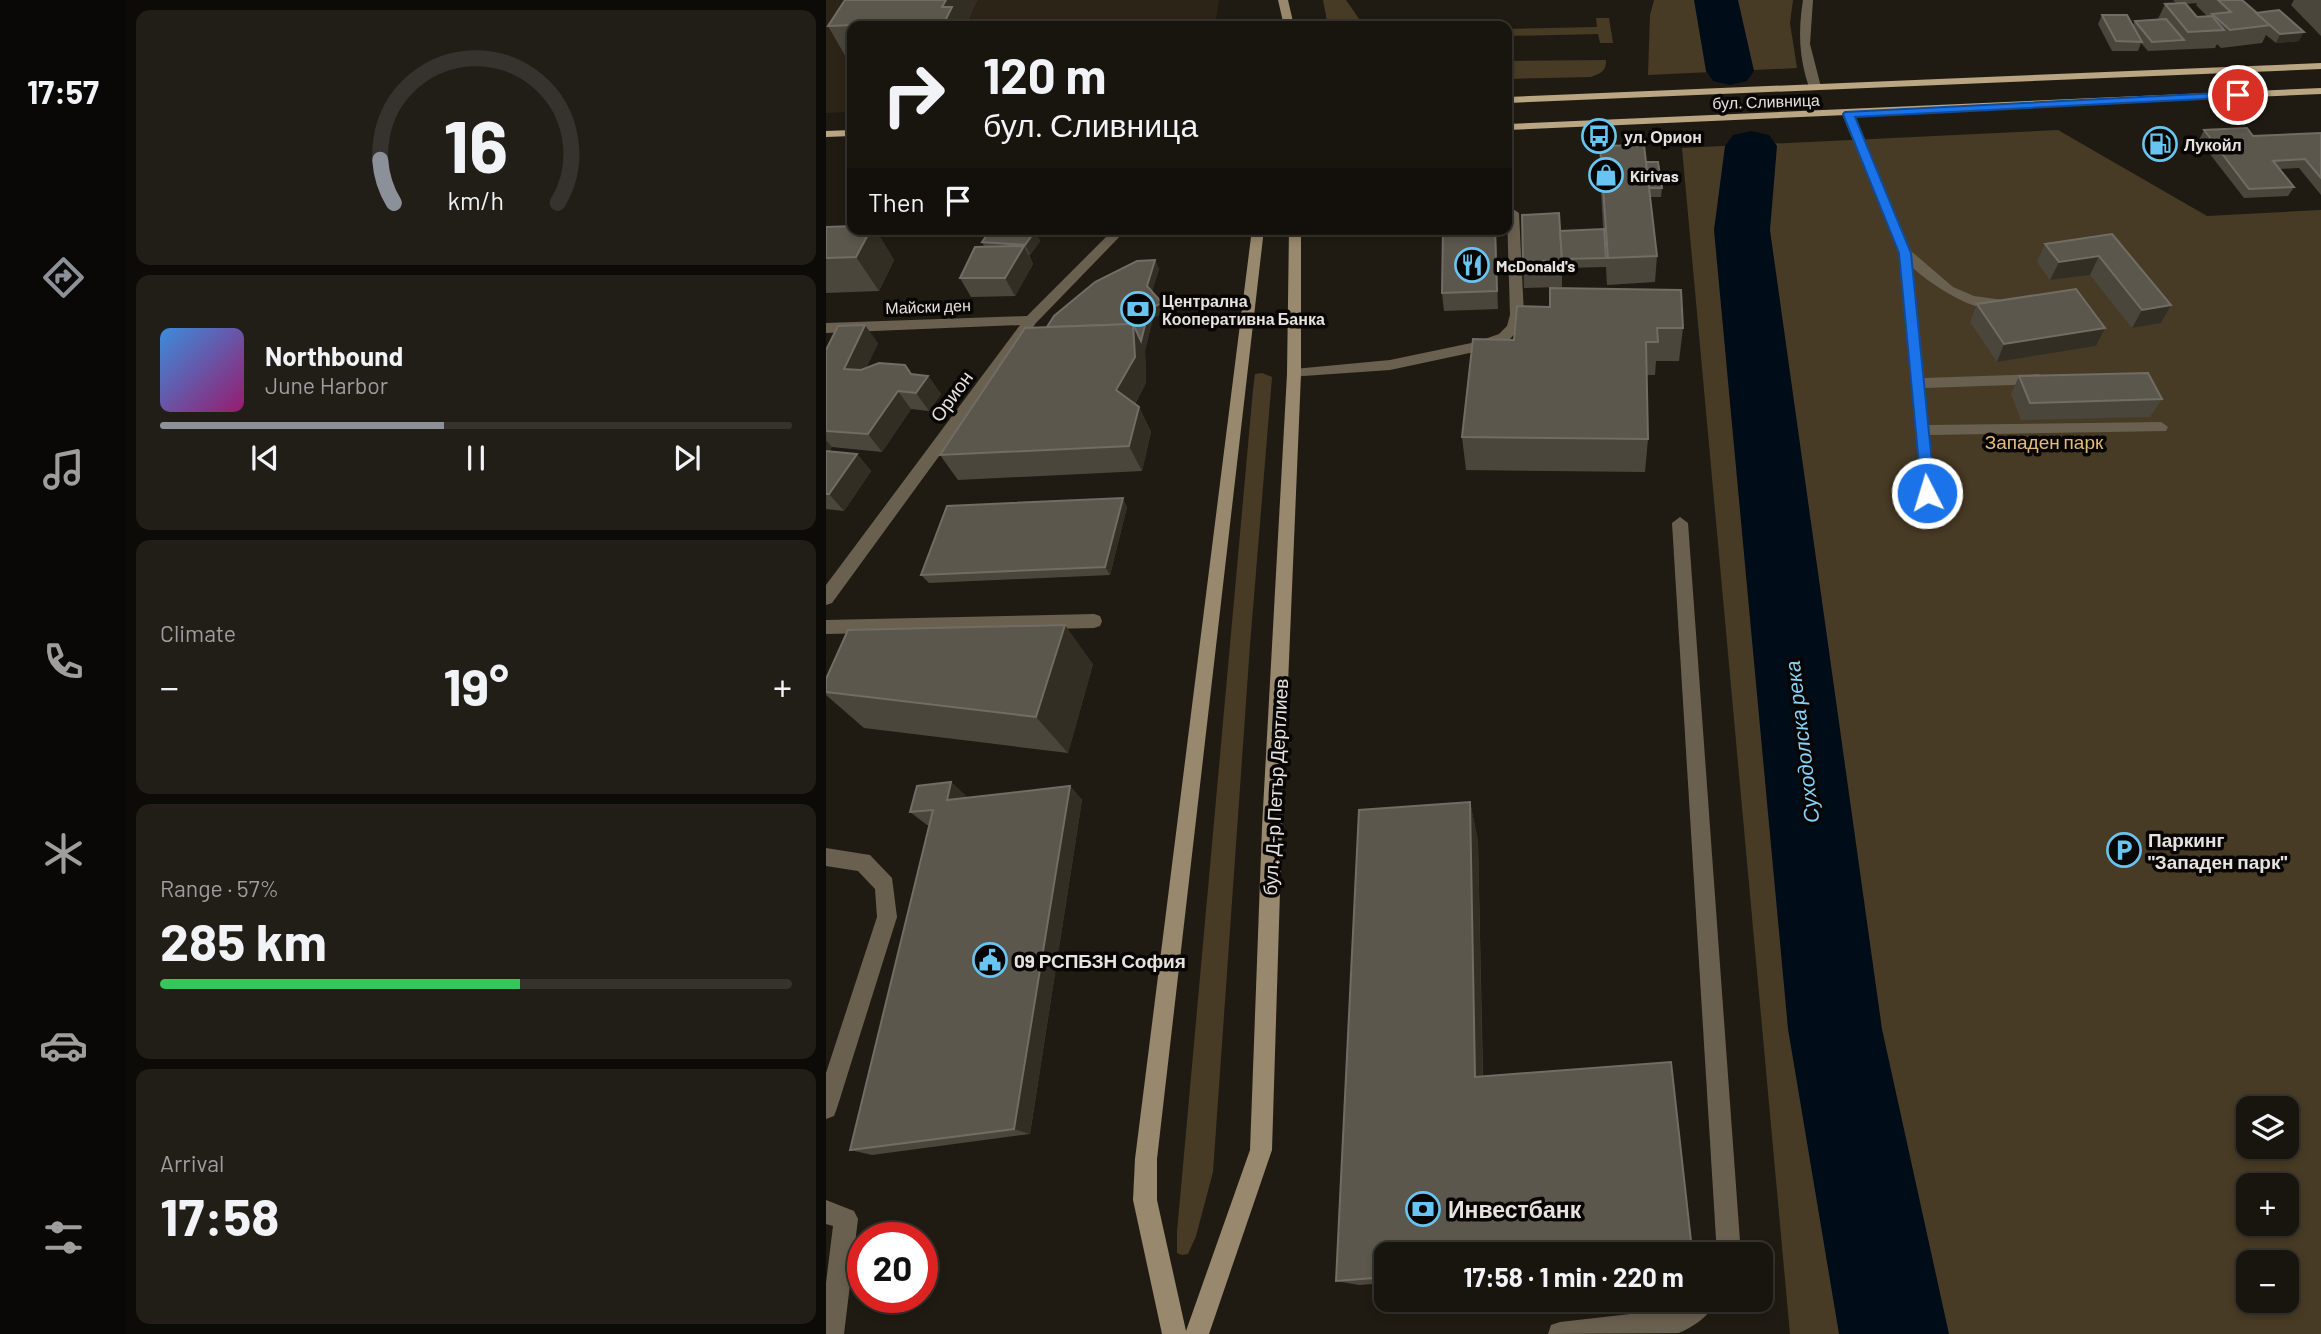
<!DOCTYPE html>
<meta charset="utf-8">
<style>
:root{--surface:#18140e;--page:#211d17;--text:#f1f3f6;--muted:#9f9e9e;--line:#36332e;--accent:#8c9099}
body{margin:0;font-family:Barlow,sans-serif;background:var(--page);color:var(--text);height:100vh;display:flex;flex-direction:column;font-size:26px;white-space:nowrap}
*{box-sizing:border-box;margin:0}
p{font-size:23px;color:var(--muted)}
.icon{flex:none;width:38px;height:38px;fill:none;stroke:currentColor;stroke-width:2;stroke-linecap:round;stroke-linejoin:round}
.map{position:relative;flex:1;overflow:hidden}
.side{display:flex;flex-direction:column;gap:10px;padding:10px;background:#0d0b08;width:700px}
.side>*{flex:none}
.top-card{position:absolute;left:21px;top:21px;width:665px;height:214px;border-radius:14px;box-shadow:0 4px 10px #0003,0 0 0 2px var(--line);background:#18140e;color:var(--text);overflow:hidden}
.fabs{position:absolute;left:1410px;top:1096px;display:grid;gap:14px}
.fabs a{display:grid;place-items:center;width:63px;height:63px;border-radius:14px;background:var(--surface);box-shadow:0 4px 10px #0003,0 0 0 2px var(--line);font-size:35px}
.speed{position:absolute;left:21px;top:1222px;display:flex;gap:14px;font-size:35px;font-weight:700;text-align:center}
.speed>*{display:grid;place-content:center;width:91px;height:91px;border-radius:50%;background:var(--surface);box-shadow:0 4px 10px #0003,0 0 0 2px var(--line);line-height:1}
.speed .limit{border:10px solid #d22;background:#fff;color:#111}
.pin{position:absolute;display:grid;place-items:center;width:60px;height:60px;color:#fff;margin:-30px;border:4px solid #fff;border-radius:50%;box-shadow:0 2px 7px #0007}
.me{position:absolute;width:77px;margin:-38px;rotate:355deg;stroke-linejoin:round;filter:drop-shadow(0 0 5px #0008)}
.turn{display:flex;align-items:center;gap:24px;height:147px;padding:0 21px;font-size:32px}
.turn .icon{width:91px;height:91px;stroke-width:2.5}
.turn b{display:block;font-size:49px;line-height:60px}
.then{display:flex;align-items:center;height:66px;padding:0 21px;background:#0003;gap:14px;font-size:26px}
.big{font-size:52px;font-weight:700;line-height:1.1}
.side .tile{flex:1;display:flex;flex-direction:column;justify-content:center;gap:10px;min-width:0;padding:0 24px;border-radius:14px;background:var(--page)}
.side .dial{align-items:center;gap:0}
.dial svg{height:182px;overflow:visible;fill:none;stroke:var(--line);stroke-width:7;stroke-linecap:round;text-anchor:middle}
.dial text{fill:var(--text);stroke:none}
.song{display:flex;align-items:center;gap:21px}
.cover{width:84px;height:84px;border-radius:10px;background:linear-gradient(135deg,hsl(210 70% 55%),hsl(320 70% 35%))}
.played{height:7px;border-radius:4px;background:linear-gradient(90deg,var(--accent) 45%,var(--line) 45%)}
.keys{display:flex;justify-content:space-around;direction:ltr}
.heat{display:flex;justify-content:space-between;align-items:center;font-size:38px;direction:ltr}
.charge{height:10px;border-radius:5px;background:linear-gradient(90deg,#34c759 57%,var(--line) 0)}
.trip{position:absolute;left:548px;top:1242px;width:399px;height:70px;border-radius:14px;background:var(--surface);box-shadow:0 4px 10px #0003,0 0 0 2px var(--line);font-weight:700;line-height:70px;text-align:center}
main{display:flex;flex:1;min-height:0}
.tabs{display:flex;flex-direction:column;width:126px;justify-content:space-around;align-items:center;background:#0a0806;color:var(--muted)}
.tabs .icon{width:49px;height:49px}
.tabs .on{color:var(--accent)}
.tabs b{font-size:32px;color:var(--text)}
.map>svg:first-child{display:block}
</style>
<main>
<nav class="tabs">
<b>17:57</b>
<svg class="icon on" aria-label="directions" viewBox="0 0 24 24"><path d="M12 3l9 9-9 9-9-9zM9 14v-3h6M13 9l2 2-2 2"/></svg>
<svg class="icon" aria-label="music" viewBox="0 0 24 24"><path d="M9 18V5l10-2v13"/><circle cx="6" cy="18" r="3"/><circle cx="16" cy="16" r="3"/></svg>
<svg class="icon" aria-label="phone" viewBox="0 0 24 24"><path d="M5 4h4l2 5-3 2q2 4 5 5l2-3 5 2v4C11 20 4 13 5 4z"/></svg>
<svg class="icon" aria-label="climate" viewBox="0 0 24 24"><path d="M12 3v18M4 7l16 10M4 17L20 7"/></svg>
<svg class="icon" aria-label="car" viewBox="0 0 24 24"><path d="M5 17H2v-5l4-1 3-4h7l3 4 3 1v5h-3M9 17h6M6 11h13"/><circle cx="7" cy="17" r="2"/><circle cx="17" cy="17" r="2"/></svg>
<svg class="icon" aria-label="filters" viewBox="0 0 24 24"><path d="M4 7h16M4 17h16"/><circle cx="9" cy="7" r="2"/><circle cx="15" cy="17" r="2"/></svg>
</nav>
<section class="side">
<div class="tile dial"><svg viewBox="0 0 100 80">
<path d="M14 69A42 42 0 1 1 86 69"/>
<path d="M14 69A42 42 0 0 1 8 50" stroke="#8c9099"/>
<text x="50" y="56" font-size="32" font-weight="700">16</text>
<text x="50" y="72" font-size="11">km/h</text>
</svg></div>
<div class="tile">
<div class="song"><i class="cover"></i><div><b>Northbound</b><p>June Harbor</p></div></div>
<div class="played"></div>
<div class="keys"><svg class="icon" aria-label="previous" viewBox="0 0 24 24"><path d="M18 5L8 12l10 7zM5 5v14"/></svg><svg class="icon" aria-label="pause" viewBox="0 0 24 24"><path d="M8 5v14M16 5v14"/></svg><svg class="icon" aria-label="next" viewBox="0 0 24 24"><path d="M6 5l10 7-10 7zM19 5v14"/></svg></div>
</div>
<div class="tile"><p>Climate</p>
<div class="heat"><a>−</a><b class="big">19°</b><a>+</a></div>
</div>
<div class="tile"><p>Range · 57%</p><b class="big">285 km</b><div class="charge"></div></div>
<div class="tile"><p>Arrival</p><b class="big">17:58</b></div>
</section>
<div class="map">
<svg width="1495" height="1334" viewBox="0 0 1495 1334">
<rect width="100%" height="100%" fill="#201b12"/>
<!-- built -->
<polygon fill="#2c2416" points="0,0 393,0 389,26 26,26 26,112 0,113"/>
<!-- green -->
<g fill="#483b25" fill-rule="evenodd">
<polygon points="497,0 520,0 538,26 502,26"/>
<polygon points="828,0 967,0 964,23 971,68 822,75 824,15"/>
<polygon points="770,18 783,18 787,43 774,43 772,34 681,36 681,29 771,27"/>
<path d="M780,60C780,72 775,73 765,77L681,79V61Z"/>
<path d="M1232,130L1381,216L1495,210V1334H964L856,148ZM1423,1108H1461V1146H1423ZM1423,1185H1461V1223H1423ZM1423,1262H1461V1300H1423Z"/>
<polygon points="436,373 446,377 424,645 387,1172 370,1236 362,1254 356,1255 351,1253 351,1232 427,390 429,374"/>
</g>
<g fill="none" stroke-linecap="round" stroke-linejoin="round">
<!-- river -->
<g fill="#000d18" fill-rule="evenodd">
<polygon points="868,0 912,0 928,71 921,81 904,85 887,81 880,71"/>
<polygon points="925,131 943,135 951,146 944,230 1056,1029 1123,1334 1013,1334 962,1029 888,230 899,146 907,135"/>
</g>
<!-- lane -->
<g fill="#6a6050" fill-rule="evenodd">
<path d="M1018,112L1028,114L1085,251L1127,287L1148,296L1177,300L1184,304C1162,324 1104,284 1087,268L1098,378L1213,374L1220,379L1213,384L1099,388L1102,425L1335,422L1342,427L1340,431L1103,435L1109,493L1106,497H1096L1073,253L1016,114Z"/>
<polygon points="687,209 693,213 698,315 694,328 683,340 653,351 564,370 463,377 463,371 468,369 564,360 650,342 673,334 681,326 684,315 681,213"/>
<polygon points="268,614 274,616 276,621 274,626 268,628 0,634 0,620"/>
<polygon points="0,848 44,855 66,878 71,917 11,1108 8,1116 0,1119 0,1073 51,917 49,889 32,871 0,866"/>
<polygon points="0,1200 28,1211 32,1219 18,1334 0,1334 0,1283 7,1226 0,1224"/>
</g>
<!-- street -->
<g fill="#6a6050" fill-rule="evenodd">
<path d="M977,0H987L984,44L995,87L989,90L983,87C973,58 972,31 977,0Z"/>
<polygon points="288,229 301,229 210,323 6,603 0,605 0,585 194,325 0,333 0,323 201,316"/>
<polygon points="854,517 862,523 915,1255 891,1255 846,523"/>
<path d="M859,1300H891C885,1315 867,1327 853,1333L722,1334L725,1325L734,1322L848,1309Z"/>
</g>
<!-- secondary -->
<g fill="#98886d" fill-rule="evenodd">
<polygon points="452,0 462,0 468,26 458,26"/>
<polygon points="426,229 438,229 331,1159 331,1200 360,1331 424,1150 436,827 461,374 463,229 475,229 475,374 456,827 446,1150 383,1334 336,1334 307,1200 309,1159"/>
</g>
<!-- primary -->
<g fill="#bba683" fill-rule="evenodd">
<polygon points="1495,63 1495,69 681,103 681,97"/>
<polygon points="1495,88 1495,94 681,130 681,124"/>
<polygon points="26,130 26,136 0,137 0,131"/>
</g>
</g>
<!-- wall -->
<g fill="#4b463c" fill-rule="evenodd">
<polygon points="19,0 151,0 139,26 26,26 26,59 21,59 2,26"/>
<path d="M1347,0H1416L1430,13L1473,41L1450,43L1440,35L1436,43L1395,48L1391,44L1389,48L1322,51L1315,43L1312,51H1286L1272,24L1276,15L1307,25L1309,21L1332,19L1339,4H1351ZM1371,3L1370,5L1382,17H1371L1359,4Z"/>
<polygon points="1468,0 1495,0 1495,36 1465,5"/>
<polygon points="1378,130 1427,136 1495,133 1495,195 1473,168 1454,169 1468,187 1462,196 1418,198 1373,140"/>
<polygon points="774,146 820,162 836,188 835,197 824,197 831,256 829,282 781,285 780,267 736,268 736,287 698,288 696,215 734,231 777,229 774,172"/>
<polygon points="0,227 26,229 49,229 68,260 53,291 0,293"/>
<polygon points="617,229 670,229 672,309 618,311 616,293"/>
<polygon points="209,231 214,241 204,255 203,255 207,264 189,296 145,297 134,278 158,246 156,242"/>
<polygon points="1286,234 1345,305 1335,323 1306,328 1264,275 1224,280 1211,262 1219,244"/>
<polygon points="329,260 333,269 326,291 336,303 340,312 327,318 319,350 320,383 309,404 313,407 325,432 316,471 132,480 114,455 221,327"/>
<polygon points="1151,304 1270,346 1171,362 1144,322"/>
<polygon points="691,306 857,328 853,361 830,361 829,375 820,375 822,439 819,472 640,470 636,437 688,340"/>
<polygon points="52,343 40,368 102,376 115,394 103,411 85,409 56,452 6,447 3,452 31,454 45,471 18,511 0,509 0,350"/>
<polygon points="1193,376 1336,399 1324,417 1195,420 1185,394"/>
<polygon points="301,507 284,575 103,583 95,575"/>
<polygon points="267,664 242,753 38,728 0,695 0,679"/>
<polygon points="125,782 140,796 140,798 244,786 256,800 204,1134 46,1155 24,1150 104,825 101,825 84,812"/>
<polygon points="644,802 652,841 657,1076 866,1250 858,1255 560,1255 560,1283 533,1285 510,1281"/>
</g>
<!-- shaded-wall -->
<g fill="#332e24">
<polygon points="120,0 151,0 139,26 117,26 116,7"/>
<polygon points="1478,32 1473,41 1450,43 1454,34"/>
<polygon points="45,229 49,229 68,260 53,291 30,257"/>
<polygon points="669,229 670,229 672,309 671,291"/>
<polygon points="209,231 214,241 204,255 199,245"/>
<polygon points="198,246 207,264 189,296 179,278"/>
<polygon points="1273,256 1264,275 1224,280 1233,262"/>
<polygon points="329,260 333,269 325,295 321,286"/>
<polygon points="336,303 340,312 327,318 319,350 320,383 302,416 290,390 307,324 323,309"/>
<polygon points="1345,305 1335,323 1306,328 1316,310"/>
<polygon points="39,325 52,343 32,386 18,369"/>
<polygon points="1279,328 1270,346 1171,362 1178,344"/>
<polygon points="102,376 115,394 103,411 90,393 91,383"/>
<polygon points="72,391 85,409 56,452 42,434"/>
<polygon points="313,407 325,432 316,471 303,446"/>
<polygon points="0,440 6,447 0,456"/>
<polygon points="31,454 45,471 18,511 3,494"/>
<polygon points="297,498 301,507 284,575 279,567"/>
<polygon points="239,625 267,664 242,753 210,717"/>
<polygon points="125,782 140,796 136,813 121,800"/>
<polygon points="244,786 256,800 204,1134 188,1129"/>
<polygon points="644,802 652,841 657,1098 649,1077"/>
</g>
<!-- building -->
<g fill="#5b574d" stroke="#716c64" stroke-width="2">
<polygon points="19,0 120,0 116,7 126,7 117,25 29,26 29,25 2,26"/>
<polygon points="1392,0 1416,0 1445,25 1404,30 1386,14 1405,12"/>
<polygon points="1359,3 1371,17 1386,16 1398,30 1362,32 1339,4"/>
<polygon points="1453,10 1478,32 1454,34 1430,13"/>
<polygon points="1276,15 1301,15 1316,42 1290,41"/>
<polygon points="1340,19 1358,40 1326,42 1309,21"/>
<polygon points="1421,128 1427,136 1495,133 1495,178 1479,159 1447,161 1468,187 1423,189 1378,130"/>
<polygon points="818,145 831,256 782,258 774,146"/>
<polygon points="820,162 832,162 836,188 823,188"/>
<polygon points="733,213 736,260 697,262 696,215"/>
<polygon points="26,226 26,229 45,229 30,257 0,258 0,227"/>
<polygon points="165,229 180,229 209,231 199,245 156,242"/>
<polygon points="617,229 669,229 671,291 616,293"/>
<polygon points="778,229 780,258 736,259 734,231"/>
<polygon points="1286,234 1345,305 1316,310 1273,256 1233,262 1219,244"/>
<polygon points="198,246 179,278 134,278 149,247"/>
<polygon points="329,260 321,286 336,303 323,309 315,341 307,324 221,327 228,316 269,282 311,261"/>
<polygon points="724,288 855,290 857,328 831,328 832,342 820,342 822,439 636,437 647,339 688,340 691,306 724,307"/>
<polygon points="1250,289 1279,328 1178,344 1151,304"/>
<polygon points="307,324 309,357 290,390 313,407 303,446 114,455 199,328"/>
<polygon points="39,325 18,369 35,370 53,363 79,365 85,374 102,376 90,393 72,391 42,434 0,431 0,350 12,326"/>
<polygon points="1322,373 1336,399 1204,403 1193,376"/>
<polygon points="0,451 31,454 3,494 0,494"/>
<polygon points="297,498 279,567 95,575 121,506"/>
<polygon points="239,625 210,717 0,692 0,679 22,630"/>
<polygon points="125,782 121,800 244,786 188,1129 24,1150 107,810 84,812 91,786"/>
<polygon points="644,802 649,1077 845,1062 866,1250 808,1255 560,1255 560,1277 510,1281 533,810"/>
</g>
<!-- route -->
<polygon fill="#1a73e8" stroke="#114b97" stroke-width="2" points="1412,92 1417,95 1416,97 1029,117 1085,253 1109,493 1106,497 1096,497 1073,253 1017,114 1019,112"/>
<!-- icons -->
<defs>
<g id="bus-ring" transform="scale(1.75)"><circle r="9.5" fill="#080604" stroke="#68c4f0" stroke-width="1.5"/><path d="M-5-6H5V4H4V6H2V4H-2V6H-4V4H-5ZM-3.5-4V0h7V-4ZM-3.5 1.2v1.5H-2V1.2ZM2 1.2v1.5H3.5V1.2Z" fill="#68c4f0"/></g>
<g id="fuel-ring" transform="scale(1.75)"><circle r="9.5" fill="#080604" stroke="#68c4f0" stroke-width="1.5"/><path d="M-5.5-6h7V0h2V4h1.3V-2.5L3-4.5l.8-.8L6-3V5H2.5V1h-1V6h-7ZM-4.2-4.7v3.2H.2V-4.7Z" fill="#68c4f0"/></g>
<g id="shop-ring" transform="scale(1.75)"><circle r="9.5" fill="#080604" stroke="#68c4f0" stroke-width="1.5"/><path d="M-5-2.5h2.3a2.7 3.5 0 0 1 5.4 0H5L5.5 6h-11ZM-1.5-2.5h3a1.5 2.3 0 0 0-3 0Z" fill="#68c4f0"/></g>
<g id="restaurant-ring" transform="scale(1.75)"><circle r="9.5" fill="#080604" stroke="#68c4f0" stroke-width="1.5"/><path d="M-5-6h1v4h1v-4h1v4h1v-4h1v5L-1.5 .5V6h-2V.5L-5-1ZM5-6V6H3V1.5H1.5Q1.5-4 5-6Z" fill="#68c4f0"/></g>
<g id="bank-ring" transform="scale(1.75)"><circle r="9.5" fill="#080604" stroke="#68c4f0" stroke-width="1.5"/><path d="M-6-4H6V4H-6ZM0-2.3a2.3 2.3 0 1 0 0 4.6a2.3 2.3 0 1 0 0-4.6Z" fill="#68c4f0"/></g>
<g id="parking-ring" transform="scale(1.75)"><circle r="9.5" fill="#080604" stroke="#68c4f0" stroke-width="1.5"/><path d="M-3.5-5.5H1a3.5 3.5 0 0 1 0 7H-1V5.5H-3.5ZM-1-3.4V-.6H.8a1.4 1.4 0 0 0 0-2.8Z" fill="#68c4f0"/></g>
<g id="civic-ring" transform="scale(1.75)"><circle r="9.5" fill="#080604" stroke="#68c4f0" stroke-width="1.5"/><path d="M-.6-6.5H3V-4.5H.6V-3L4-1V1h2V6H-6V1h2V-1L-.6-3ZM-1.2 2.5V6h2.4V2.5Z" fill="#68c4f0"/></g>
</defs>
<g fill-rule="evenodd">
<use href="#bus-ring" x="773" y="136"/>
<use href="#fuel-ring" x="1334" y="144"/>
<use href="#shop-ring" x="780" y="175"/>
<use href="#restaurant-ring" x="646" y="265"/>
<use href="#bank-ring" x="312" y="309"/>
<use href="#parking-ring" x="1298" y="850"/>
<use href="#civic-ring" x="164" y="960"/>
<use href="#bank-ring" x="597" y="1209"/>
</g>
<g text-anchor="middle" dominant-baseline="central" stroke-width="7" stroke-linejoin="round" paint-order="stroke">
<!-- far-street labels -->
<g font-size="16" fill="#e6e2dd" stroke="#080604">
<text transform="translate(940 101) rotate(-2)">бул. Сливница</text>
<text transform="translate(102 306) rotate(-2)">Майски ден</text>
</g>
<!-- far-poi labels -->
<g font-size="16" font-weight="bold" fill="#e6e2dd" stroke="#080604" text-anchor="start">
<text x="798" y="136">ул. Орион</text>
<text x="1358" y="144">Лукойл</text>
<text x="804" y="175">Kirivas</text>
<text x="670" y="265">McDonald's</text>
<text x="336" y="300">Централна<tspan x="336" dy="18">Кооперативна Банка</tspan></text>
</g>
<!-- street labels -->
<g font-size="19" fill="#e6e2dd" stroke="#080604">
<text transform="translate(125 396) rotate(-54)">Орион</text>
<text transform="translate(449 787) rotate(-87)">бул. Д-р Петър Дертлиев</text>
</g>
<!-- park labels -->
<g font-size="19" fill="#e1bb7b" stroke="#080604">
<text x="1218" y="441">Западен парк</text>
</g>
<!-- poi labels -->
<g font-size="19" font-weight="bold" fill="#e6e2dd" stroke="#080604" text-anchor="start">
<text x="1322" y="839">Паркинг<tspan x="1322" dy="22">"Западен парк"</tspan></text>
<text x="188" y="960">09 РСПБЗН София</text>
</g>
<!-- water labels -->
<g font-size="21" font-style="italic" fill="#86d2f9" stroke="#080604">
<text transform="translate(975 742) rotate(-97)">Суходолска река</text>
</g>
<!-- near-poi labels -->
<g font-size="23" font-weight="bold" fill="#e6e2dd" stroke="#080604" text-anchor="start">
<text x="622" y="1209">Инвестбанк</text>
</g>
</g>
</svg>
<div class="fabs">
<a><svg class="icon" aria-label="layers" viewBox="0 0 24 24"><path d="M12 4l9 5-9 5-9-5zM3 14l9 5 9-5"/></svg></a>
<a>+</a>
<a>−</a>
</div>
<div class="speed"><div class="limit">20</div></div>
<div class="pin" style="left:1412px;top:95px;background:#d93025"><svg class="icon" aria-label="arrive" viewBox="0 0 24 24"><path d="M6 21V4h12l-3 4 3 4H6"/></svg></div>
<svg class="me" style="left:1101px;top:493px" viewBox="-20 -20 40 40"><circle r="17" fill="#1a73e8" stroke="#fff" stroke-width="3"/><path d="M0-11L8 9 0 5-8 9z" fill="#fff"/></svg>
<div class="trip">17:58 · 1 min · 220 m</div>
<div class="top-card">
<div class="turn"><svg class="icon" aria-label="right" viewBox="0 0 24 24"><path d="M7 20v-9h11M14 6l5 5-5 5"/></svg><div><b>120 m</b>бул. Сливница</div></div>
<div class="then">Then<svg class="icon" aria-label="arrive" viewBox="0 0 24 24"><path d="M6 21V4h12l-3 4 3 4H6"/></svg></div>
</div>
</div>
</main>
